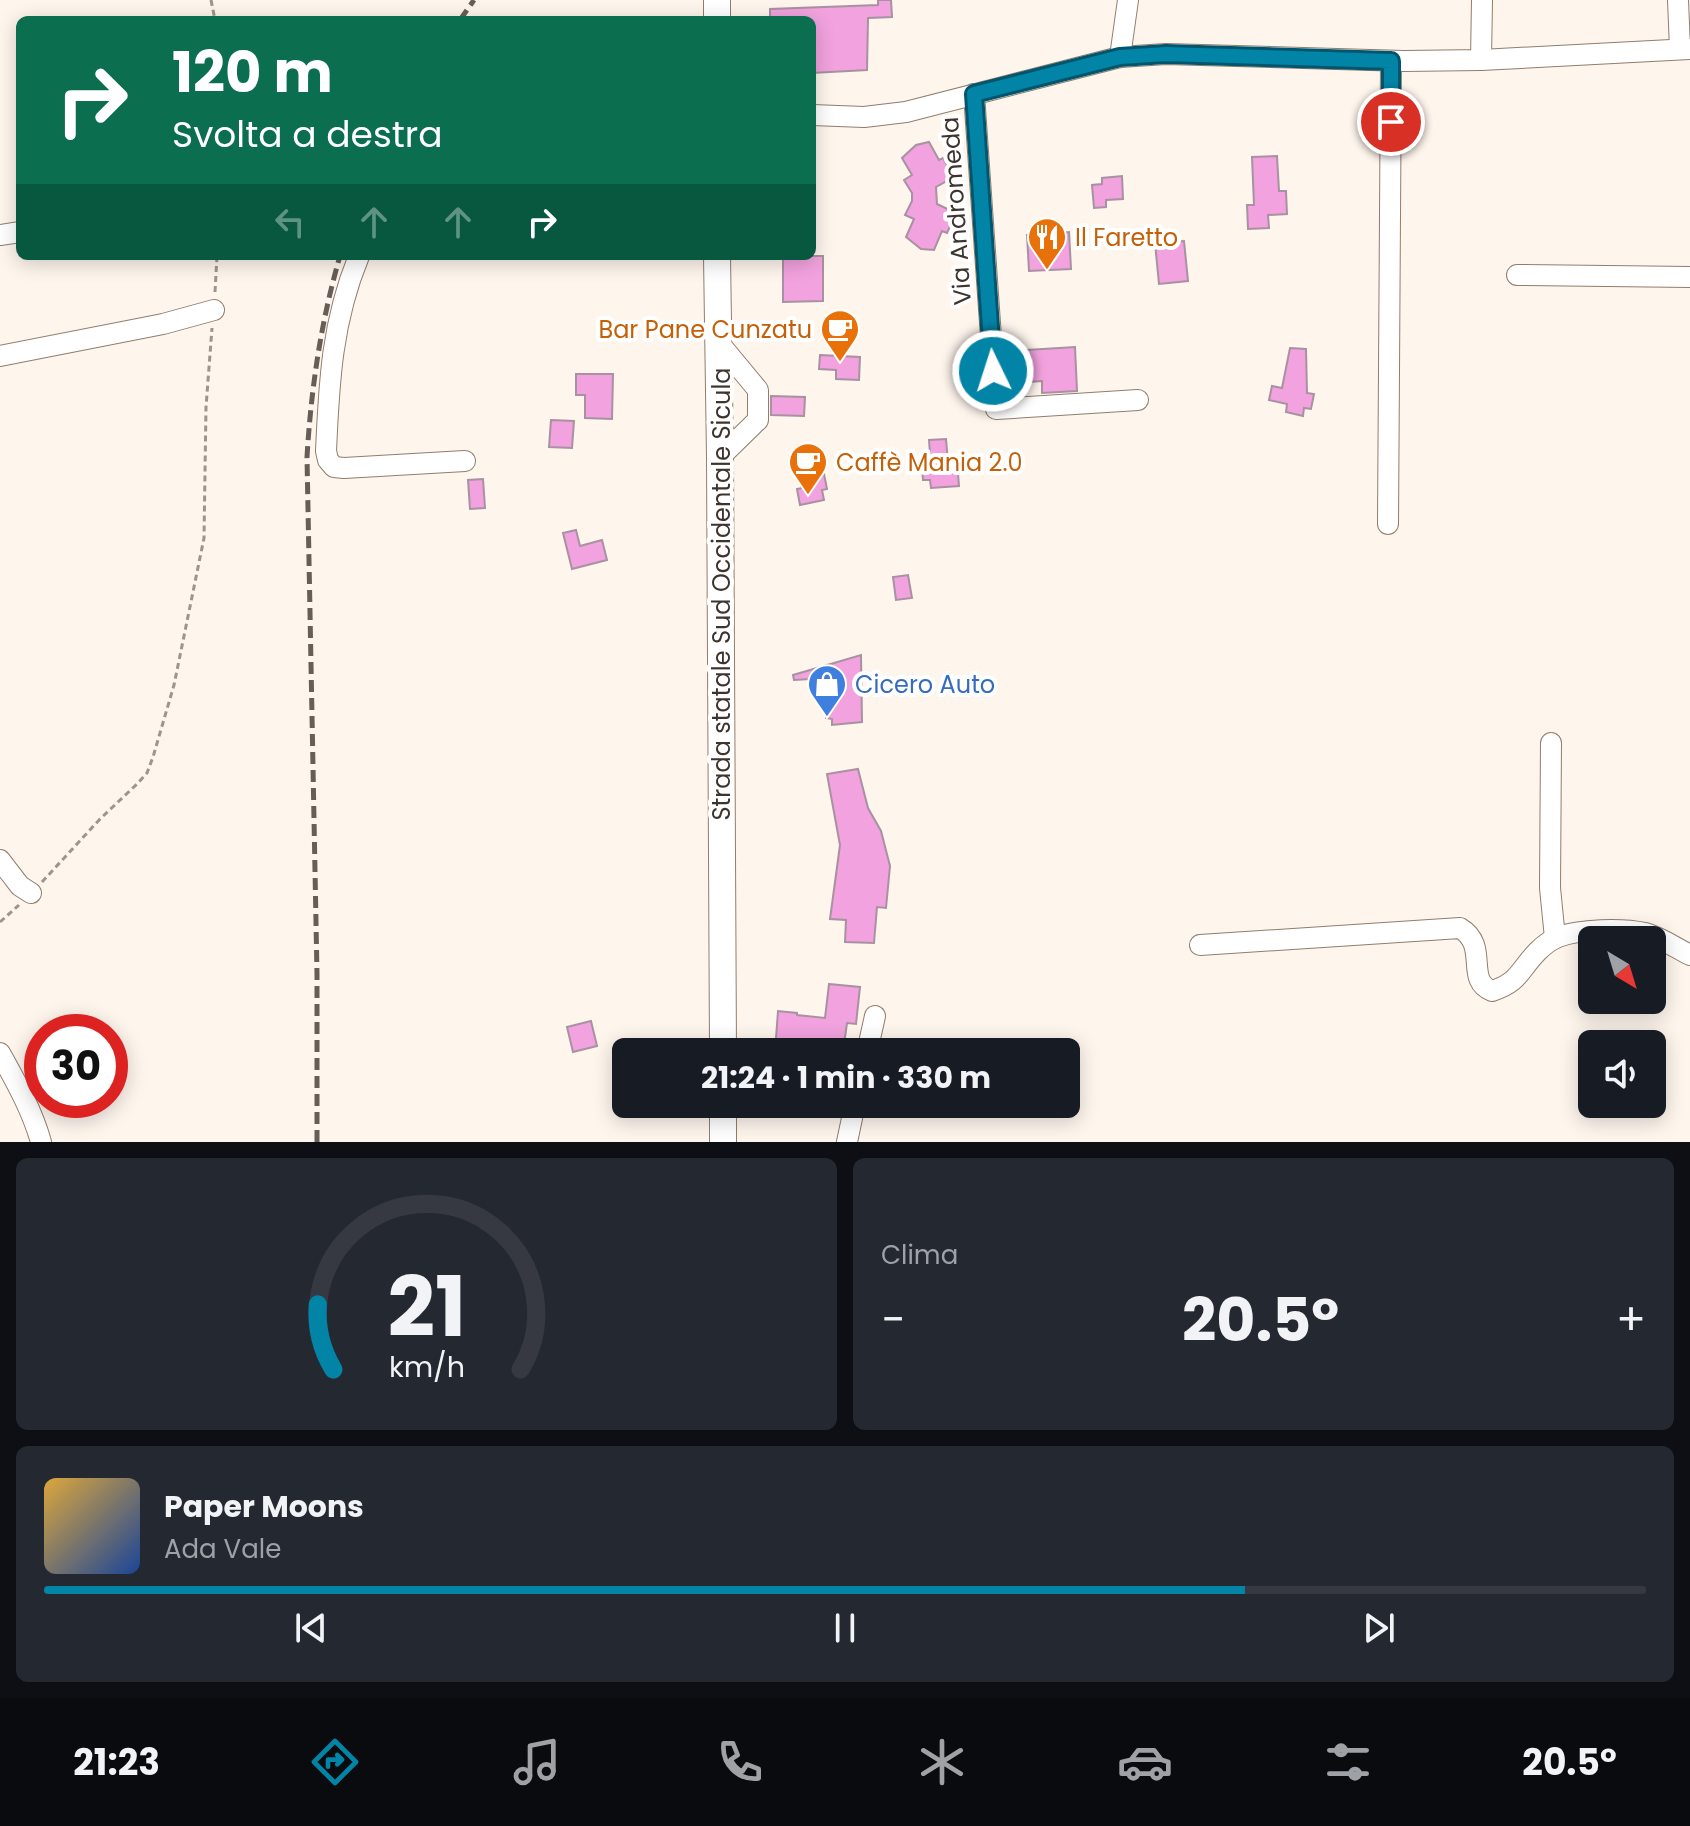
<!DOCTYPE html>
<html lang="it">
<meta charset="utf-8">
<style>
:root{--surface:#171b24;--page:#242831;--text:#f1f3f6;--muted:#9ea1a6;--line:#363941;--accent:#0284a7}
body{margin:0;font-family:Poppins,sans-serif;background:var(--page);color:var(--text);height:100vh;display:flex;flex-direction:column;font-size:30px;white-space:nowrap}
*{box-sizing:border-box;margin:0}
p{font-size:26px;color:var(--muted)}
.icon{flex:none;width:44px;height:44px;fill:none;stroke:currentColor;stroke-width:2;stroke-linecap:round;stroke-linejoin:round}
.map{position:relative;height:1142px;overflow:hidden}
.sheet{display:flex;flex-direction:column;gap:16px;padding:16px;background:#0d0f14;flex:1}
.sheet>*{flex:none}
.top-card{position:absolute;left:16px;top:16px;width:800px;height:244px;border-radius:12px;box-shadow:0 4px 20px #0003;background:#0b6e4f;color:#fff;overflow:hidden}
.needle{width:52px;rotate:142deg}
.controls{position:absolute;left:1578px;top:926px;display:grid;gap:16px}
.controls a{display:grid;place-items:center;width:88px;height:88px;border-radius:12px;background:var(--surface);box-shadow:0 4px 20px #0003;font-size:40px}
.speed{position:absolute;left:24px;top:1014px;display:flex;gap:16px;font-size:40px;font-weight:700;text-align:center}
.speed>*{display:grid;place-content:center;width:104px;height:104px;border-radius:50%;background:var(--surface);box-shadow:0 4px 20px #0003;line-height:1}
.speed .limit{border:12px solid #d22;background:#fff;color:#111}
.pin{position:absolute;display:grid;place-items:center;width:68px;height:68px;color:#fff;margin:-34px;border:4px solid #fff;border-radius:50%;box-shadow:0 2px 8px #0007}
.me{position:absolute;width:88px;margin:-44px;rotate:356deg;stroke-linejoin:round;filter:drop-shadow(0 0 6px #0008)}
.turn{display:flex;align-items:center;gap:28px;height:168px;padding:0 24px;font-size:36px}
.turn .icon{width:104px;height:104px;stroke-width:2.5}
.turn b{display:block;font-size:56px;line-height:68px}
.lanes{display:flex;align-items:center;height:76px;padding:0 24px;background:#0003;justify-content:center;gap:40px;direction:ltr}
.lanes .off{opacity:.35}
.big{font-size:60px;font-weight:700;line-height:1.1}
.sheet .card{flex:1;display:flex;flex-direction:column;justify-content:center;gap:12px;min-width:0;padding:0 28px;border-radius:12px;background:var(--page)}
.sheet .dial{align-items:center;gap:0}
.dial svg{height:208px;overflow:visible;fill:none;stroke:var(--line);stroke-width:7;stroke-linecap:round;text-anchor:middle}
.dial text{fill:var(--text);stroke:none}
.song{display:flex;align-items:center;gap:24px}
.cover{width:96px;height:96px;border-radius:12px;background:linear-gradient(135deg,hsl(40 70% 55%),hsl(220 70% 35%))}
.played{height:8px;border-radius:4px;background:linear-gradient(90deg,var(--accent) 75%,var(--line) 75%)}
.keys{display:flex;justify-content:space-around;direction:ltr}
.heat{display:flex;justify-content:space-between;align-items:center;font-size:44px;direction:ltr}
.sheet .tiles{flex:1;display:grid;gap:16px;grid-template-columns:1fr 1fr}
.card:last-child{grid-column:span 2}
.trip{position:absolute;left:612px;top:1038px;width:468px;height:80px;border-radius:12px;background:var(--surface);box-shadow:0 4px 20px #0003;font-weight:700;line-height:80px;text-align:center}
.menu{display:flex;height:128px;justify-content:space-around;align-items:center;background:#090b0e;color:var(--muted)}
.menu .icon{width:56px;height:56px}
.menu .on{color:var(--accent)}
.menu b{font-size:36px;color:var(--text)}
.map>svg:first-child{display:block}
</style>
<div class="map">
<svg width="1690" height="1142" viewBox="0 0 1690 1142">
<rect width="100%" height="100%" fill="#fef5ed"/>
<!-- building -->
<g fill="#f2a2de" stroke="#a891a1" stroke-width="2">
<polygon points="878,0 891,0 892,17 868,18 867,70 812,73 812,20 770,20 770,9 878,5"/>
<polygon points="929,142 939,160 943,158 954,177 936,187 937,204 956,213 947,233 942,231 934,250 921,249 906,237 914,219 905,215 912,201 912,193 904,180 912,175 902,158 916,145"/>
<polygon points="1277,156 1279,191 1286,191 1287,214 1268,215 1269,228 1248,229 1247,205 1254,205 1252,157"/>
<polygon points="1122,176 1123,199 1106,200 1106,207 1094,208 1092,185 1102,184 1102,178"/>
<polygon points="1069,232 1071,269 1029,271 1027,235"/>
<polygon points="1184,241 1188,281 1159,284 1155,243"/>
<polygon points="783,256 823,256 823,301 783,302"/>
<polygon points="1075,347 1077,391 1042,393 1042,381 1029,382 1027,350"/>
<polygon points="1290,348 1306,349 1307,393 1314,394 1311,409 1304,408 1303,416 1286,412 1287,404 1269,400 1272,386 1282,388"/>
<polygon points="820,355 860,357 859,380 836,379 836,370 819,369"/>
<polygon points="576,374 613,374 612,419 585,418 585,395 576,395"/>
<polygon points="771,396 805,397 804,416 771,415"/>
<polygon points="551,420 574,421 572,448 549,447"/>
<polygon points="946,439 948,462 957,461 959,486 931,488 930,480 923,480 922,469 931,468 929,440"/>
<polygon points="824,474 827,489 822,490 824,500 800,505 797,489 802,488 800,478"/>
<polygon points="483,479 485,508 470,509 468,480"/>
<polygon points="576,530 580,546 602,540 607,560 572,569 563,533"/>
<polygon points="908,575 912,598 896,600 893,577"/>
<polygon points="861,655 862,722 832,725 832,719 826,718 829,678 794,680 793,675"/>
<polygon points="858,769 868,808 881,831 890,866 886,908 877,907 874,943 845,942 846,920 830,919 840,845 827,774"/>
<polygon points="829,984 860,987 856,1024 847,1023 843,1052 775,1052 778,1011 797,1013 797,1015 825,1018"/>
<polygon points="591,1021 597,1046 573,1052 567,1027"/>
</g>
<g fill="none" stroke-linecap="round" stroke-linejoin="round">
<!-- minor casing -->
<g stroke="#917d6c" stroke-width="22">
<g id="minor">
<polyline points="1678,0 1680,49"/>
<polyline points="1120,57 1128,0"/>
<polyline points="1481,60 1482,0"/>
<polyline points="974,94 996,409 1138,400"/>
<polyline points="812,115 864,117 906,112 1120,57 1166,54 1404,61 1481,60 1690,49"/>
<polyline points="0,235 20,232"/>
<path d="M359,256C332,321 329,382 326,451L328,460L334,467L344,468L465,461"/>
<polyline points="1517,275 1690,277"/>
<polyline points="719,343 758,390 758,420 720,457"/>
<polyline points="0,356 163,324 214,310"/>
<polyline points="1388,524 1391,61"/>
<polyline points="1551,743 1550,888 1555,938"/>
<polyline points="0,860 20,886 31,893"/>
<path d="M1200,945L1460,928C1490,946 1464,980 1492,991C1520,982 1519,970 1538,951C1543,946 1551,940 1558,937C1580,929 1622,928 1645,933C1660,937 1676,948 1690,955"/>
<polyline points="867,1052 875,1016"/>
<path d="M0,1053C16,1082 32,1110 41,1142"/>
<polyline points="847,1142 855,1104"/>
</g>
</g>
<!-- major casing -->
<g stroke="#917d6c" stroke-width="28">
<g id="major">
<polyline points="717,20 717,0"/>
<polyline points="717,256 720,457 723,1052"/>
<polyline points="723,1104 723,1142"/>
</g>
</g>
<!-- path -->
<g stroke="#9d948d" stroke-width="3" stroke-dasharray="6 4" stroke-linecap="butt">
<polyline points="211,0 215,20"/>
<polyline points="215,292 217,256"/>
<polyline points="42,882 100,819 137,784 147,773 153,757 174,685 204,538 206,407 212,328"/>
<polyline points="0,922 19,905"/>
</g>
<!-- minor -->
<use href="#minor" stroke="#fff" stroke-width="20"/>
<!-- major -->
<use href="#major" stroke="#fff" stroke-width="26"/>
<!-- rail -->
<g stroke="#675e57" stroke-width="5" stroke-dasharray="12 6" stroke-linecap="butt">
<polyline points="460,20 474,0"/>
<path d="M317,1142V974L307,457C311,389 321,321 340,256"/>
</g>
</g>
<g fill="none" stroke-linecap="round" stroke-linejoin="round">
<!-- route casing -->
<g stroke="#01566d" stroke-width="20">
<polyline id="route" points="993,371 974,94 1120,57 1166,54 1391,61 1391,122"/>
</g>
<!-- route -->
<use href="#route" stroke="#0284a7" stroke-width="14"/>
</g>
<!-- icons -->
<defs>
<g id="restaurant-pin" transform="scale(2)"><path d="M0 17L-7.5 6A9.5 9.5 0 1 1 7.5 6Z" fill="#e8710a" stroke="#fff"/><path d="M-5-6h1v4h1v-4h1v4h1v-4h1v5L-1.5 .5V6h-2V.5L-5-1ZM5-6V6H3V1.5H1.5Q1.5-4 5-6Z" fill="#fff"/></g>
<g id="cafe-pin" transform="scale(2)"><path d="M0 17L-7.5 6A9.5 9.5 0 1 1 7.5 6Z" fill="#e8710a" stroke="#fff"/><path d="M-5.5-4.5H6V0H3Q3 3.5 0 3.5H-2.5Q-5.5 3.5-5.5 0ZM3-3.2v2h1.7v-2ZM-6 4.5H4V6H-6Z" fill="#fff"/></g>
<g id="shop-pin" transform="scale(2)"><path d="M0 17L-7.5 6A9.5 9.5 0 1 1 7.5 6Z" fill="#3f7fe0" stroke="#fff"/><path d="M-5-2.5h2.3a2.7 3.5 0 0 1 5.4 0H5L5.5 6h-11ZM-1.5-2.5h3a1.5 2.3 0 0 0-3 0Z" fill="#fff"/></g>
</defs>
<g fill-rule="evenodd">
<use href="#restaurant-pin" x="1047" y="237"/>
<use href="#cafe-pin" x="840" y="329"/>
<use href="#cafe-pin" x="808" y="462"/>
<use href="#shop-pin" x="827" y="684"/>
</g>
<g text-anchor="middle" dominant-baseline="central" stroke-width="8" stroke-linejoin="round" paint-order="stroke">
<!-- street labels -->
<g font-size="24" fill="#3d342d" stroke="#fff">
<text transform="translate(956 211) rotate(-94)">Via Andromeda</text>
<text transform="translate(721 594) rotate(-90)">Strada statale Sud Occidentale Sicula</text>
</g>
<!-- food labels -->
<g font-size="24" fill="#c56008" stroke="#fff" text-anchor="start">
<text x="1075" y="237">Il Faretto</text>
<text x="812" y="329" text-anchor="end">Bar Pane Cunzatu</text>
<text x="836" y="462">Caffè Mania 2.0</text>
</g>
<!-- shop labels -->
<g font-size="24" fill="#366cbe" stroke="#fff" text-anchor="start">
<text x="855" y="684">Cicero Auto</text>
</g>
</g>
</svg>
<div class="controls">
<a><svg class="needle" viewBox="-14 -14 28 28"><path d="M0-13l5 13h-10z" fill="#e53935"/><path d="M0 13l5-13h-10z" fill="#9ea1a6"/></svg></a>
<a><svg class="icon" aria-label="sound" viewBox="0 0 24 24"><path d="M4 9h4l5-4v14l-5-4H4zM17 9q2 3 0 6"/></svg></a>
</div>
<div class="speed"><div class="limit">30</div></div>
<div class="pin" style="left:1391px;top:122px;background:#d93025"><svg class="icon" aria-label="arrive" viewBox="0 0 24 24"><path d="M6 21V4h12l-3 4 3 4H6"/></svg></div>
<svg class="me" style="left:993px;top:371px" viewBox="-20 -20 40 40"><circle r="17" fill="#0284a7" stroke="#fff" stroke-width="3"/><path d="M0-11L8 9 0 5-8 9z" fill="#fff"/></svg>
<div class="trip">21:24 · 1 min · 330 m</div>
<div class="top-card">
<div class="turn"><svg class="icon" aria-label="right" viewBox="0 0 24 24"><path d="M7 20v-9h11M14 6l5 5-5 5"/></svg><div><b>120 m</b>Svolta a destra</div></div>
<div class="lanes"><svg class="icon off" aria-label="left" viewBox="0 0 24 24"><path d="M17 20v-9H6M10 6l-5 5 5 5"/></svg><svg class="icon off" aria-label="ahead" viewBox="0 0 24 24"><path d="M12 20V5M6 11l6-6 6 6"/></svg><svg class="icon off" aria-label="ahead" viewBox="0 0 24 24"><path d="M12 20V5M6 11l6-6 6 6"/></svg><svg class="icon" aria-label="right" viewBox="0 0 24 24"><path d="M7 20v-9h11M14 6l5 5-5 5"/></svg></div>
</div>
</div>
<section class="sheet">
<div class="tiles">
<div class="card dial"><svg viewBox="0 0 100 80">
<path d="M14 69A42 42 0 1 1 86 69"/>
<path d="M14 69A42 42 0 0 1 8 44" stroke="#0284a7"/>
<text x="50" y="56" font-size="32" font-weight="700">21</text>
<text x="50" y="72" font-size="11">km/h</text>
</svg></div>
<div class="card"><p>Clima</p>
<div class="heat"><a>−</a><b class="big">20.5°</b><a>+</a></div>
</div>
<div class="card">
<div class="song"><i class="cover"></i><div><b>Paper Moons</b><p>Ada Vale</p></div></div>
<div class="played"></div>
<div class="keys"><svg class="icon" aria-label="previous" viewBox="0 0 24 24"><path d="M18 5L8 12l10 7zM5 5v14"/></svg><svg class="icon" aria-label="pause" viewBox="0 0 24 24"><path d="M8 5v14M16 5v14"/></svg><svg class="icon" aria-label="next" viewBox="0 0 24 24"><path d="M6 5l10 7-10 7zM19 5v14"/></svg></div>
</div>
</div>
</section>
<nav class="menu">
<b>21:23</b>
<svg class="icon on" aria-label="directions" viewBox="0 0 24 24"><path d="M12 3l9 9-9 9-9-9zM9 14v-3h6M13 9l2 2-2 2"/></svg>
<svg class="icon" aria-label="music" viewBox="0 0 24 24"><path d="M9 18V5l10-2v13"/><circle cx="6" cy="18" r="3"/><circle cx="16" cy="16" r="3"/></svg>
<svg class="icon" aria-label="phone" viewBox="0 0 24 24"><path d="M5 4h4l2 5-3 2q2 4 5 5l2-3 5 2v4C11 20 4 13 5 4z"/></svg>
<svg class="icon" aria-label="climate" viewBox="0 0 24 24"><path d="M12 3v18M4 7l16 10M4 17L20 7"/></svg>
<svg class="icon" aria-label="car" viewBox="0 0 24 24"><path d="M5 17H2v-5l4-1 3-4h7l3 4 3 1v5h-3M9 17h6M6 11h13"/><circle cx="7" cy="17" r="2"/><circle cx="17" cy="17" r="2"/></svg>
<svg class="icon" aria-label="filters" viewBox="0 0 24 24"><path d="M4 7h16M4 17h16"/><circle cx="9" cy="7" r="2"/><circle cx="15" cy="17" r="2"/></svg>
<b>20.5°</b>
</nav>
